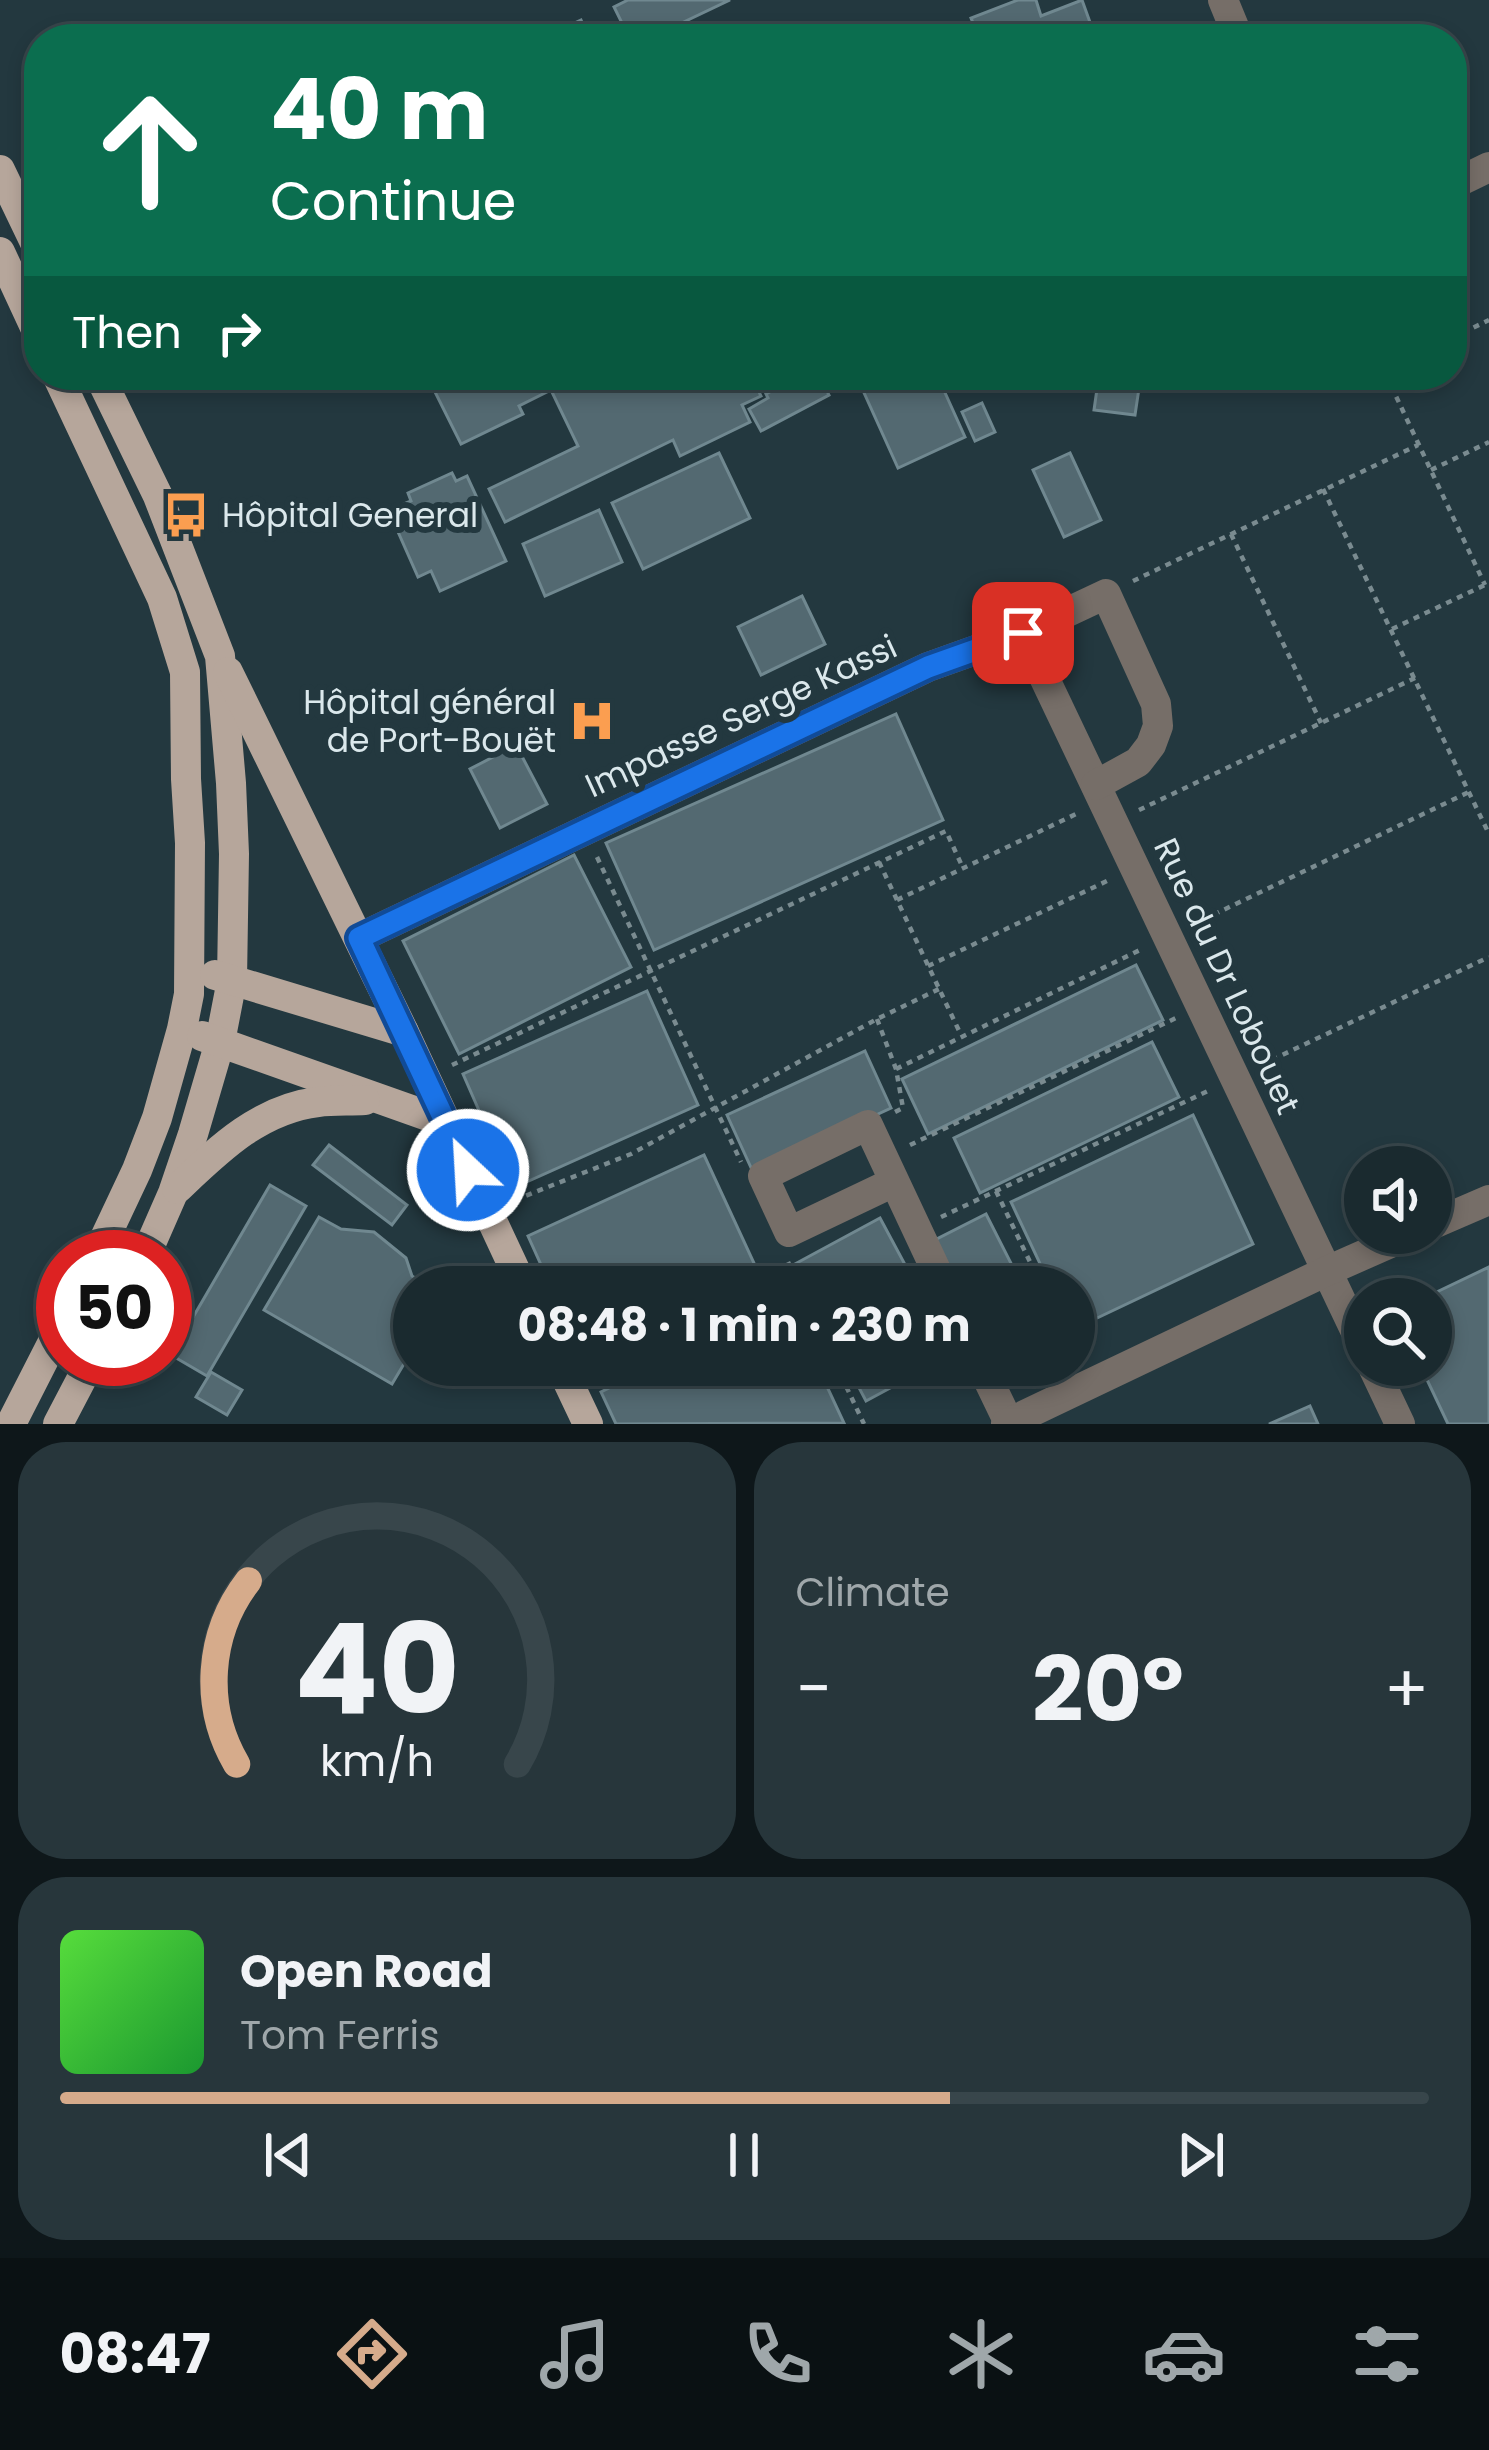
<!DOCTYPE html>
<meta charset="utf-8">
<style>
:root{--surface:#1a2a2f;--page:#27363b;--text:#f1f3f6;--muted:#9fa7aa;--line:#38464b;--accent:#d6ab8b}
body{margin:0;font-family:Poppins,sans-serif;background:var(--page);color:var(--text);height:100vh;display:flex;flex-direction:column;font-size:45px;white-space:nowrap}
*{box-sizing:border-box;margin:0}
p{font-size:39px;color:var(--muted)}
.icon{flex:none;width:66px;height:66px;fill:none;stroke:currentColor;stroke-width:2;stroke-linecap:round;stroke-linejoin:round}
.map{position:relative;height:1424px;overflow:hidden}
.drawer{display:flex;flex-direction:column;gap:18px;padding:18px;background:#0e171a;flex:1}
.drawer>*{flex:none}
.guide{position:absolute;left:24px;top:24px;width:1443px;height:366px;border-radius:48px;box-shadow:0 6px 18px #0003,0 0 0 3px var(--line);background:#0b6e4f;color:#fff;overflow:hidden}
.buttons{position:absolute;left:1344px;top:1146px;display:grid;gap:24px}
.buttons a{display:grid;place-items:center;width:108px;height:108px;border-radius:50%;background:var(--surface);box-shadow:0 6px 18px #0003,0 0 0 3px var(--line);font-size:60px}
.speed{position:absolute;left:36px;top:1230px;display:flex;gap:24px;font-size:60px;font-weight:700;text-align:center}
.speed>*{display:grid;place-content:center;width:156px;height:156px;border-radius:50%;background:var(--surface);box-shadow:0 6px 18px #0003,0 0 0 3px var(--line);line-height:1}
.speed .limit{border:18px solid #d22;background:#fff;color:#111}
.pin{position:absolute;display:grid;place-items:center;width:102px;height:102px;color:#fff;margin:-51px;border-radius:24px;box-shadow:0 6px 18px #0006}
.me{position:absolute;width:132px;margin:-66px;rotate:335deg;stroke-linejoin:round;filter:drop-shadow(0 0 9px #0008)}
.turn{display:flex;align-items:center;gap:42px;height:252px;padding:0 48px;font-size:54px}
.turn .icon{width:156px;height:156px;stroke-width:2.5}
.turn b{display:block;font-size:84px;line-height:102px}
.then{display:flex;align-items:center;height:114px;padding:0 48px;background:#0003;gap:24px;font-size:45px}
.big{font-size:90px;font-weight:700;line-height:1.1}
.drawer .card{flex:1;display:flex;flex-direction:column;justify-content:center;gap:18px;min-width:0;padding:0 42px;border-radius:48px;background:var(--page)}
.drawer .dial{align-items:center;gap:0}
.dial svg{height:312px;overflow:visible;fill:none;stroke:var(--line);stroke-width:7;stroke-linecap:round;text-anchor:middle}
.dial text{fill:var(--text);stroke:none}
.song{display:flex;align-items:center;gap:36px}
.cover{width:144px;height:144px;border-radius:18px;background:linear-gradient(135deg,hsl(110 70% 55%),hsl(130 70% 35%))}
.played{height:12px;border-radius:6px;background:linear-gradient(90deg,var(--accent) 65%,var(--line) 65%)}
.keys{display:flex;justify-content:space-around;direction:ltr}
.heat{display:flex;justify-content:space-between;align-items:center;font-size:66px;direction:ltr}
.drawer .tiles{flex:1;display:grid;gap:18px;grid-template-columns:1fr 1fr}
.card:last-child{grid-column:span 2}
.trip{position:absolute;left:393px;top:1266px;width:702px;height:120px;border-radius:60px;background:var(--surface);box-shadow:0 6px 18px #0003,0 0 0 3px var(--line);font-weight:700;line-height:120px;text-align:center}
.tab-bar{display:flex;height:192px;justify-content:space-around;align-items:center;background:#0a1113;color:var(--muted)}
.tab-bar .icon{width:84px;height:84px}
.tab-bar .active{color:var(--accent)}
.tab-bar b{font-size:54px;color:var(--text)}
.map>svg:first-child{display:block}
</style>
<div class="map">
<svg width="1489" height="1424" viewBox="0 0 1489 1424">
<rect width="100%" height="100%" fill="#23383f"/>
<!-- building -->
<g fill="#536971" stroke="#708890" stroke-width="3">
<polygon points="628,0 730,0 648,39 628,39 627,36 620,39 540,39 581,20 589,39 622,23 614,7"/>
<polygon points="1018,0 1036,0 1041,16 1082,0 1096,39 1036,39 1031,26 996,39 980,39 971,18"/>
<polygon points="464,375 751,375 761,396 742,405 750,422 680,456 673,440 505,522 489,489 578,446 551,390 519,406 523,414 461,444 434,390"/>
<polygon points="802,375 819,375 829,395 761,431 749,409 768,398 766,394"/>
<polygon points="856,375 937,375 965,437 898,468"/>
<polygon points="1099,375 1141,375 1135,415 1094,410"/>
<polygon points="982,403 995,432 975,441 962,412"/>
<polygon points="719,453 750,518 643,569 612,503"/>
<polygon points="1070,453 1101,520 1064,537 1033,470"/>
<polygon points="452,473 456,481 467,476 506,561 440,591 431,571 418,577 391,516 403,510 401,505 411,501 408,493"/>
<polygon points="599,510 622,562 545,596 523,544"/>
<polygon points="802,596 825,644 761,675 738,627"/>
<polygon points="896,714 943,820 654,950 606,843"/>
<polygon points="516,745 547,804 500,828 470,769"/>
<polygon points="574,855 631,967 459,1054 403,941"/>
<polygon points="1136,965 1163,1020 928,1134 902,1079"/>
<polygon points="647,991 698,1105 513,1188 463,1074"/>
<polygon points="1152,1042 1179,1097 980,1193 954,1138"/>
<polygon points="865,1051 891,1108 753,1172 727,1115"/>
<polygon points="1193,1115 1253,1244 1074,1329 1074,1287 1051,1287 1011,1202"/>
<polygon points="329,1145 407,1205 392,1225 313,1165"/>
<polygon points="704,1155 765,1287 551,1287 528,1236"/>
<polygon points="270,1185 306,1206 207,1376 171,1355"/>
<polygon points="986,1214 1023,1287 947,1287 925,1245"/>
<polygon points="319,1217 341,1229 374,1232 406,1258 412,1276 430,1287 414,1287 414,1347 392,1384 264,1310"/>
<polygon points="880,1218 917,1287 805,1287 793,1265"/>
<polygon points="1489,1267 1489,1424 1448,1424 1420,1365 1431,1365 1431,1299 1422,1299"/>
<polygon points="656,1365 817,1365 844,1423 616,1424 601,1392"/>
<polygon points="847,1365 933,1365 866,1401"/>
<polygon points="211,1372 242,1390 227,1415 196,1397"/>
<polygon points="1310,1406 1318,1424 1269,1424"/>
</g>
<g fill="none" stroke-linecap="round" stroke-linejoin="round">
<!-- path -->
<g stroke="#7a8b90" stroke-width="4.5" stroke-dasharray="6 6" stroke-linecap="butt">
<polyline points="1452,338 1489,320"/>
<polyline points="1386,375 1485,585"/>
<polyline points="1431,470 1489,442"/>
<polyline points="1323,489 1489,834"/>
<polyline points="1231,534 1321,723"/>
<polyline points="1133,581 1418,445"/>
<polyline points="1392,629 1489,583"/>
<polyline points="1139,810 1415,678"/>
<polyline points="597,857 741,1162"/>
<polyline points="879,862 961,1035"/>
<polyline points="897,900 1076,814"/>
<polyline points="1192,925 1469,792"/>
<polyline points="928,966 1107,881"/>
<polyline points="877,1019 896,1069 903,1108 895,1112"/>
<polyline points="452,1065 946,831 963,868"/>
<polyline points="1261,1065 1489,957"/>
<polyline points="896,1069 1144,948"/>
<polyline points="910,1145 1176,1018"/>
<polyline points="996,1191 1042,1287"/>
<polyline points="515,1200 631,1154 877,1019 939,989"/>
<polyline points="941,1217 1208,1091"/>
<polyline points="788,1262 799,1287"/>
<polyline points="836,1365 864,1424"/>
<polyline points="599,1377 625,1365"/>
</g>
<!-- minor -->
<g stroke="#766e68" stroke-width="30">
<polyline points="1223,0 1239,39"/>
<polyline points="1452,185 1489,167"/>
<polyline points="1023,633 1365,1351"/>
<polyline points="359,938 928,667 1023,633 1106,594 1156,704 1158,726 1151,745 1138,762 1096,785"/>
<polyline points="894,1182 789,1232 763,1176 868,1125 944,1287"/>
<polyline points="1431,1225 1489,1200"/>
<polyline points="981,1365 1009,1423"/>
<polyline points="1372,1365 1400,1424"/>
<polyline points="1006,1424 1327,1271 1413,1233"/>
</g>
<!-- major -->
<g stroke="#b6a69b" stroke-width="30">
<polyline points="0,170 39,251"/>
<polyline points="0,252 39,336"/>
<polyline points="57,375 162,598 185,672 186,779 190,843 189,994 182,1029 157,1118 137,1170 96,1257"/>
<polyline points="99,375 158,496 220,656 231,783 234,854 232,980 220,1042 193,1134 173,1193 145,1257"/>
<polyline points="228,672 404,1032 523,1287"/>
<polyline points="215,975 404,1032"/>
<polyline points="202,1036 445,1122"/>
<path d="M177,1189C218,1150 259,1109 318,1102C333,1100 349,1101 365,1100"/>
<polyline points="560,1365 588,1424"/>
<polyline points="11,1424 63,1322"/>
<polyline points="58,1424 92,1359"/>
</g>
</g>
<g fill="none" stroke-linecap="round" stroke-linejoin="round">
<!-- route casing -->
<g stroke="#114b97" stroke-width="30">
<polyline id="route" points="468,1170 359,938 928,667 1023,633"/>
</g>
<!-- route -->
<use href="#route" stroke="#1a73e8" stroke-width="21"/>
</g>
<!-- icons -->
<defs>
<g id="bus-bare" transform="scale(3.6)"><path d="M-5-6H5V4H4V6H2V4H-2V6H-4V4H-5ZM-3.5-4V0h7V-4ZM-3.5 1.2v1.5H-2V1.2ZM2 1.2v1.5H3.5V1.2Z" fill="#fb9e50" stroke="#23383f" stroke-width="2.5" paint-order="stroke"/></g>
<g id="hospital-bare" transform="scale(3.6)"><path d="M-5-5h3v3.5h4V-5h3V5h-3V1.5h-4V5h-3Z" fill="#fb9e50" stroke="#23383f" stroke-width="2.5" paint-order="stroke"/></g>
</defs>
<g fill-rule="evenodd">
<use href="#bus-bare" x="186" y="515"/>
<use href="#hospital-bare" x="592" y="721"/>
</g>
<g text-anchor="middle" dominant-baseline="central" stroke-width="12" stroke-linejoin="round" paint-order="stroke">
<!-- poi labels -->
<g font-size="33" fill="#dbe8ec" stroke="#23383f" text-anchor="start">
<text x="222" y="515">Hôpital General</text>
<text x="556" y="702" text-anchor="end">Hôpital général<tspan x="556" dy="38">de Port-Bouët</tspan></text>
</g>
<!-- street labels -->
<g font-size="33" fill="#dbe8ec" stroke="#23383f">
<text transform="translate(741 716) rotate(-25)">Impasse Serge Kassi</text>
<text transform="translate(1227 976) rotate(65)">Rue du Dr Lobouet</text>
</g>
</g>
</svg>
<div class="buttons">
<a><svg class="icon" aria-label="sound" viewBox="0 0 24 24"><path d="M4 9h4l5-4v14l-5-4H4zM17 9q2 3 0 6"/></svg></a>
<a><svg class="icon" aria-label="search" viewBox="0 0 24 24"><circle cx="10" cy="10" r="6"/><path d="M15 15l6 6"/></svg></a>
</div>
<div class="speed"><div class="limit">50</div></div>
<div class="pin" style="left:1023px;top:633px;background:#d93025"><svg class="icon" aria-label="arrive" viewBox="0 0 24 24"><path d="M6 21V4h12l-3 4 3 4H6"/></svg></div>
<svg class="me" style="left:468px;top:1170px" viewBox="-20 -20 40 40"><circle r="17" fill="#1a73e8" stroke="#fff" stroke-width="3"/><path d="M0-11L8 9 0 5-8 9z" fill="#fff"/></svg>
<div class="trip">08:48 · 1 min · 230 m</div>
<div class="guide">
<div class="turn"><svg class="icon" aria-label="ahead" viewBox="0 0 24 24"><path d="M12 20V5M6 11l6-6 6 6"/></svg><div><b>40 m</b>Continue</div></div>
<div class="then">Then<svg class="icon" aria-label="right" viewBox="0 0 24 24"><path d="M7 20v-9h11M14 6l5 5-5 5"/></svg></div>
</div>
</div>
<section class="drawer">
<div class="tiles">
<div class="card dial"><svg viewBox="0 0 100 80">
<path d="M14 69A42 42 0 1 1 86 69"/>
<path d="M14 69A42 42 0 0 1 17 22" stroke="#d6ab8b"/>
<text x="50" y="56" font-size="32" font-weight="700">40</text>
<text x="50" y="72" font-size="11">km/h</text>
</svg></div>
<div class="card"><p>Climate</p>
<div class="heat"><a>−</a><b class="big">20°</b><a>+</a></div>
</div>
<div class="card">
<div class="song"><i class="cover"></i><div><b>Open Road</b><p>Tom Ferris</p></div></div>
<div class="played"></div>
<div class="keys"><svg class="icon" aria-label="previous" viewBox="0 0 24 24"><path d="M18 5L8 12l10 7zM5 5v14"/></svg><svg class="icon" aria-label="pause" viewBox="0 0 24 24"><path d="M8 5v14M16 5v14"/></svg><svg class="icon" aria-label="next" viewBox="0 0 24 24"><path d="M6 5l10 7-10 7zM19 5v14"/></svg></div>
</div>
</div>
</section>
<nav class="tab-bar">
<b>08:47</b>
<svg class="icon active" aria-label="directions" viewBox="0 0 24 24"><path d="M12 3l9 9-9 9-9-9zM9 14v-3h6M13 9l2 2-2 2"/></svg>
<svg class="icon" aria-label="music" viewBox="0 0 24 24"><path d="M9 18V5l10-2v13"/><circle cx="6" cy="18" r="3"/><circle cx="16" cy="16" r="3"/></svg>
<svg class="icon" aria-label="phone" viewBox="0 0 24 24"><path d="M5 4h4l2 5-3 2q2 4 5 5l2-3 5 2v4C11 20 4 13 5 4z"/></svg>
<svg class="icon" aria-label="climate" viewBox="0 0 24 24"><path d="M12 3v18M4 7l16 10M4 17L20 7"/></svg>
<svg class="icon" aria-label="car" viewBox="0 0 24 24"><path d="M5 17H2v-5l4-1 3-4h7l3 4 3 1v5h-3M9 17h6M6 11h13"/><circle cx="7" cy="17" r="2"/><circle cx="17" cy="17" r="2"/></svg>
<svg class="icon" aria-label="filters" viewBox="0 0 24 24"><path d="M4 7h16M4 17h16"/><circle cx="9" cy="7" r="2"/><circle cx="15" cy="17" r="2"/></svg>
</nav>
